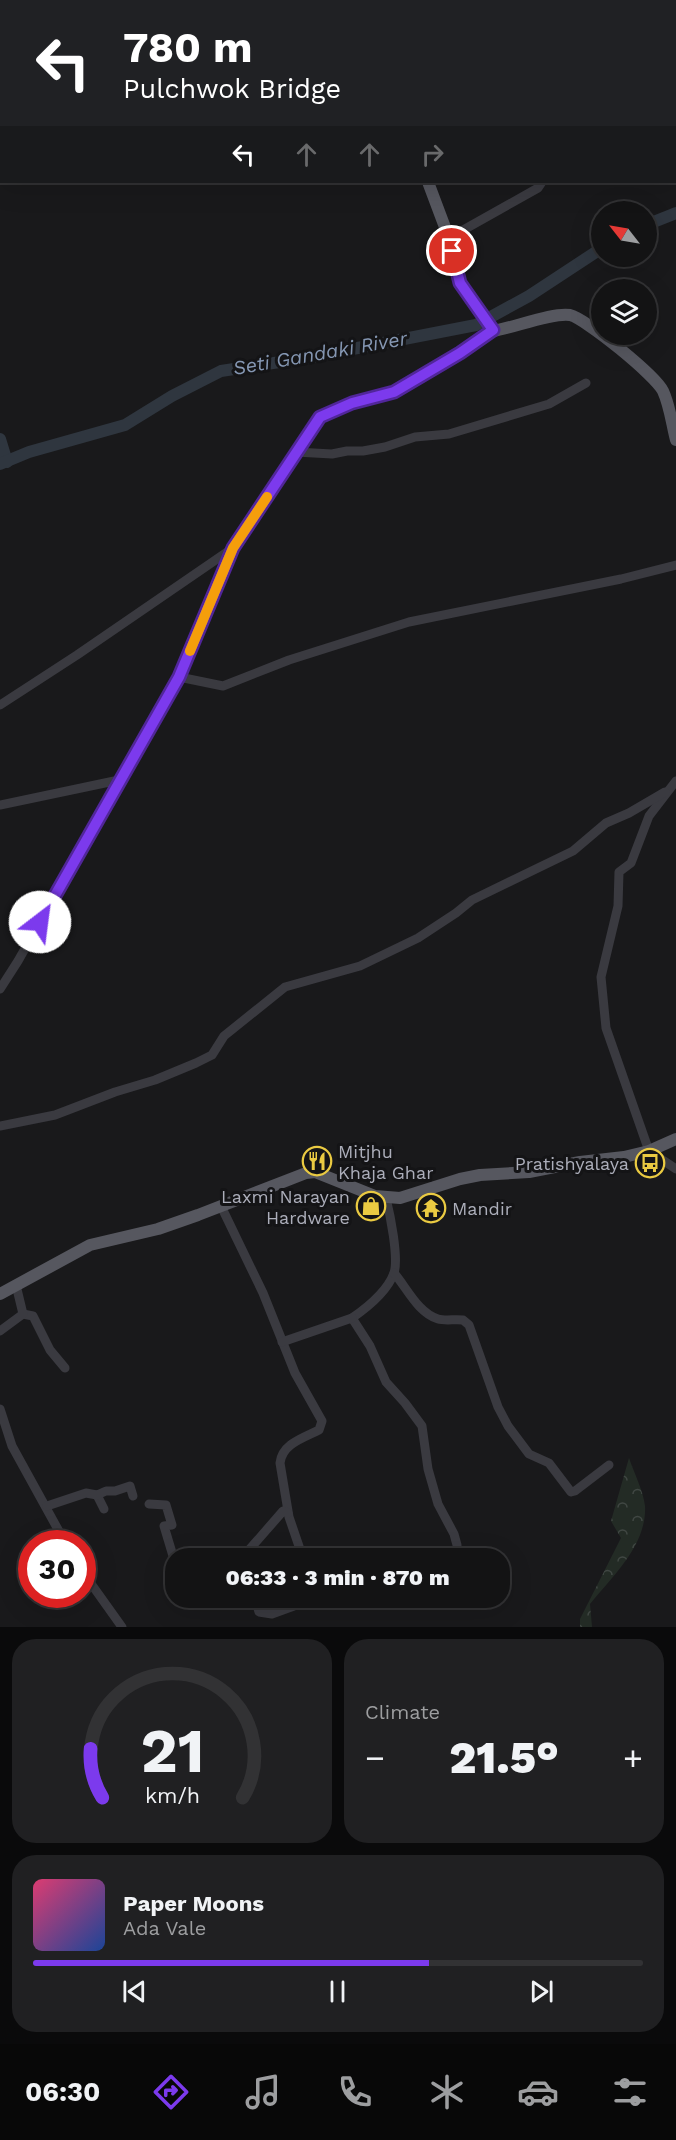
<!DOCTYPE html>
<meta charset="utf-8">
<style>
:root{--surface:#131314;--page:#202022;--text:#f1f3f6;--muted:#9d9ea0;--line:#323234;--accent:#7c3aed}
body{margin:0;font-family:"Work Sans",sans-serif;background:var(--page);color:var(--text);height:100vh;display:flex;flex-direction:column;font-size:22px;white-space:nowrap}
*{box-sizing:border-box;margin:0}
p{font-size:20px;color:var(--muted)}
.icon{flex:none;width:33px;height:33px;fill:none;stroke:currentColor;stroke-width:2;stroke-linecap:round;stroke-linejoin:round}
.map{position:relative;height:1627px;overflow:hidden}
.details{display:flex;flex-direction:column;gap:12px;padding:12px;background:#0a0a0b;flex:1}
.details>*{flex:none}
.banner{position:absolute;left:0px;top:0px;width:676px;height:183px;box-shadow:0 6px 24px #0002,0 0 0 2px var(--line);background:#202124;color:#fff;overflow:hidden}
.needle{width:39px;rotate:301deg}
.fabs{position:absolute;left:591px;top:201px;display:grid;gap:12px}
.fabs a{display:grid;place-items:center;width:66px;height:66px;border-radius:50%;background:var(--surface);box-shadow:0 6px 24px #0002,0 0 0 2px var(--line);font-size:30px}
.speed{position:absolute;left:18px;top:1530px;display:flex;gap:12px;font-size:30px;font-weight:700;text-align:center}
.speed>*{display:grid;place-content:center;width:78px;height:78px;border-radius:50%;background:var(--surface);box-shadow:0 6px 24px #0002,0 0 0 2px var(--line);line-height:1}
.speed .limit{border:9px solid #d22;background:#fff;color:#111}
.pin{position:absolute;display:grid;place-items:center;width:51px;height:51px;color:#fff;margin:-26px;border:3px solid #fff;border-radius:50%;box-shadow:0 2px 6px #0007}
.me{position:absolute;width:66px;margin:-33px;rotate:30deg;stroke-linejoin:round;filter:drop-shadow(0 0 4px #0008)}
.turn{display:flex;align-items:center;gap:21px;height:126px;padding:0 24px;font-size:27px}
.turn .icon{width:78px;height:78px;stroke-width:2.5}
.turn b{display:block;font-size:42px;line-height:51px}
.lanes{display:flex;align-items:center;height:57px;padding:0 24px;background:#0003;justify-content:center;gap:30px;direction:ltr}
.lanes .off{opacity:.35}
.big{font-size:45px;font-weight:800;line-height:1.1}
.details .tile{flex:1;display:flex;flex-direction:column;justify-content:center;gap:9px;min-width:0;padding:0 21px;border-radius:24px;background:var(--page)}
.details .dial{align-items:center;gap:0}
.dial svg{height:156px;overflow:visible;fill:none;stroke:var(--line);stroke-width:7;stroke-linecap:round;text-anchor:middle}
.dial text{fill:var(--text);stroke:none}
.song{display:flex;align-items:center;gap:18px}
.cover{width:72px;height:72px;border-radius:9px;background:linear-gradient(135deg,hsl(340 70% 55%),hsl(220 70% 35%))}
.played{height:6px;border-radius:3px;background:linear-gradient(90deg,var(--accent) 65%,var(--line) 65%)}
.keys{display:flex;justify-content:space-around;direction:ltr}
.heat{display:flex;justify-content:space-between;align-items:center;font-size:33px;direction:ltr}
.details .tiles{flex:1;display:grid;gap:12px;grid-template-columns:1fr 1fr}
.tile:last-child{grid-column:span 2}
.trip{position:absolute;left:165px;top:1548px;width:345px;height:60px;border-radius:24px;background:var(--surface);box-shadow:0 6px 24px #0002,0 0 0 2px var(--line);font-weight:800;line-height:60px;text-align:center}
.menu{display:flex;height:96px;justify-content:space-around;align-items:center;background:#080808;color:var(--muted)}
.menu .icon{width:42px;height:42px}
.menu .current{color:var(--accent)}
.menu b{font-size:27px;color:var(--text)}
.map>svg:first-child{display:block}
</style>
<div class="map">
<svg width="676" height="1627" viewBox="0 0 676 1627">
<defs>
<pattern id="forest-crowns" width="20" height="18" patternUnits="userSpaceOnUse" patternTransform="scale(1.5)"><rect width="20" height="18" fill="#232b25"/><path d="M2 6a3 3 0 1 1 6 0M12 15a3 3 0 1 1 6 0" fill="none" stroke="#404743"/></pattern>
</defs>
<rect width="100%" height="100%" fill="#19191b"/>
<!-- forest -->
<path fill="url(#forest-crowns)" d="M629,1458C634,1473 643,1490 645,1506C647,1545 612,1577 590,1604L592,1627H580V1619L621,1538L611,1521Z"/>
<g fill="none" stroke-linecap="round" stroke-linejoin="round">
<!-- river -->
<g stroke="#2f363f" stroke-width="12">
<polyline points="646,225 676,213"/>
<polyline points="0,439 7,462"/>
<polyline points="0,464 29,452 125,425 172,396 221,371 306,358 476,325 529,296 602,248"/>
</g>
<!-- minor -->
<g stroke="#3a3a40" stroke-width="9">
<polyline points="496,2 496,0"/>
<polyline points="675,40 676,41"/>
<polyline points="449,238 538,188 542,182"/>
<polyline points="296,452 332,454 347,451 363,451 385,447 415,437 449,434 549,404 586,383"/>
<polyline points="179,677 223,686 289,660 409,622 621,579 676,565"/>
<polyline points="0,705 77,655 233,548"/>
<polyline points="676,781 649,816 631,863 619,872 618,906 601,977 606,1028 649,1151 676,1169"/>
<polyline points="0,805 119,780"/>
<polyline points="0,989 18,961 179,677 233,548 320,417 352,403 394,391 460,353 493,331"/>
<polyline points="0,1126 55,1115 115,1092 155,1080 196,1063 212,1055 224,1036 285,987 360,966 418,938 456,913 472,900 573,851 606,823 629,813 665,792"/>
<path d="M386,1198C390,1214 399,1258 394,1273C387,1292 368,1307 352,1318L370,1346L386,1382L405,1403L422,1426L428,1469L438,1504L454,1534L457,1545V1554L455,1558"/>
<path d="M221,1206L263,1293L295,1373L322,1421L319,1430C303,1438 282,1444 280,1463L289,1517L303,1558"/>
<path d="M394,1273C407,1288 418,1313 438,1319C445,1321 455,1319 463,1320L469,1325L498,1407L508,1426L529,1454L549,1463L571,1492L575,1491L609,1465"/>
<polyline points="23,1314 33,1316 50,1350 65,1368"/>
<polyline points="0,1331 23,1314 16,1285"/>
<polyline points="282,1342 352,1318"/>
<polyline points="0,1409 12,1446 66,1544"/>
<polyline points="97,1495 104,1509"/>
<polyline points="149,1504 166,1505 172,1525 164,1526 176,1566"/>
<polyline points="47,1506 86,1493 97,1495 106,1491 115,1491 130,1486 133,1496"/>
<polyline points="242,1558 283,1511 288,1513"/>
<polyline points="82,1571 122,1627"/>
<polyline points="255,1598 259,1612 272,1614 294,1606 318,1600 336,1605 356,1602 365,1598"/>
</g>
<!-- major -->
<g stroke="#56575f" stroke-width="12">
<polyline points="262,0 262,2"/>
<path d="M428,182L449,238L460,283L493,331C513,328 553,312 570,315C586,319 656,376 663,391C670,406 672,425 676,440"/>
<polyline points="0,1294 90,1245 158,1229 198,1215 306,1173 315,1172 375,1196 400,1198 460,1179 480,1175 529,1172 580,1162 624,1157 649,1151 676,1139"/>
</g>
</g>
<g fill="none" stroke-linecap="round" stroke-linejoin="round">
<!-- route casing -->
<g stroke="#51269a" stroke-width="15">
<polyline id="route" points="40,922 179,677 233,548 320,417 352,403 394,392 460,353 493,330 460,283 452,251"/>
</g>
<!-- route -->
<use href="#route" stroke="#7c3aed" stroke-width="10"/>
<!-- slow -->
<polyline stroke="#f59e0b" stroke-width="10" points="190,651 233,548 267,497"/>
</g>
<!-- icons -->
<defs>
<g id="restaurant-ring" transform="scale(1.5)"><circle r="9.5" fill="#141416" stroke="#eaca42" stroke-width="1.5"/><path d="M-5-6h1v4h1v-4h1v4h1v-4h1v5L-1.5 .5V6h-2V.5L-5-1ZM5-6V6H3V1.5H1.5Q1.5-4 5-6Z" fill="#eaca42"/></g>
<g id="bus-ring" transform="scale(1.5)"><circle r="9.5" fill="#141416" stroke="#eaca42" stroke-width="1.5"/><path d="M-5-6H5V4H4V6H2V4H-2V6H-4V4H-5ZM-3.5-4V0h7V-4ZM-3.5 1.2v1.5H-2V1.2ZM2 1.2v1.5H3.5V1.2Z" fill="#eaca42"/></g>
<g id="shop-ring" transform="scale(1.5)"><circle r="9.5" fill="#141416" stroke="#eaca42" stroke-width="1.5"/><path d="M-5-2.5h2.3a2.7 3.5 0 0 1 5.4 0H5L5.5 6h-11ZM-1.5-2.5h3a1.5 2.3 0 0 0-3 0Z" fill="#eaca42"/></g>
<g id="temple-ring" transform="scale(1.5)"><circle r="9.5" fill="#141416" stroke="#eaca42" stroke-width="1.5"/><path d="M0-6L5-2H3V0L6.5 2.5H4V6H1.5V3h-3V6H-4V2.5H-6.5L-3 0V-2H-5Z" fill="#eaca42"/></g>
</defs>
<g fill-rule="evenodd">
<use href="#restaurant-ring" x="317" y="1161"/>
<use href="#bus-ring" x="650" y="1163"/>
<use href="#shop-ring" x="371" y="1206"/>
<use href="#temple-ring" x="431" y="1208"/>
</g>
<g text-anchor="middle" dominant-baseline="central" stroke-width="6" stroke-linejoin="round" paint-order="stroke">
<!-- poi labels -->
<g font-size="18" fill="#acaeba" stroke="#141416" text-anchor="start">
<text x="338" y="1151">Mitjhu<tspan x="338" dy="21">Khaja Ghar</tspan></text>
<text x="629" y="1163" text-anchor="end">Pratishyalaya</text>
<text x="350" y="1196" text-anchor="end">Laxmi Narayan<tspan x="350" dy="21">Hardware</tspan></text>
<text x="452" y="1208">Mandir</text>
</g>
<!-- water labels -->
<g font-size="20" font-style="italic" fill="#8597b3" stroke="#141416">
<text transform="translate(320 353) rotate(-10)">Seti Gandaki River</text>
</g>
</g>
</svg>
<div class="fabs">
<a><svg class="needle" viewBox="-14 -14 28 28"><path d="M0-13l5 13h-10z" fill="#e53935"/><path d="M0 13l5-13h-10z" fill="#9d9ea0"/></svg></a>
<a><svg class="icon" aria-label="layers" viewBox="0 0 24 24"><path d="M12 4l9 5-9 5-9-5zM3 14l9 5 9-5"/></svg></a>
</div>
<div class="speed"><div class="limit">30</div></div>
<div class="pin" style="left:452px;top:251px;background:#d93025"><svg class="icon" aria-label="arrive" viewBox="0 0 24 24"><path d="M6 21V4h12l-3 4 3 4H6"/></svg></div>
<svg class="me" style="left:40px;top:922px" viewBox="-20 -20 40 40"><circle r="19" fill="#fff"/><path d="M0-13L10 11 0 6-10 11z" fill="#7c3aed"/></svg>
<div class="trip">06:33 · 3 min · 870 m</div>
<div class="banner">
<div class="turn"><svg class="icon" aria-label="left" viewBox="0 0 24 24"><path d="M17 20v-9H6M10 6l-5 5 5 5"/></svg><div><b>780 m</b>Pulchwok Bridge</div></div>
<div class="lanes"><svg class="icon" aria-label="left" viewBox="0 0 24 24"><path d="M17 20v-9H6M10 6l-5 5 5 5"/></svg><svg class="icon off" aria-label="ahead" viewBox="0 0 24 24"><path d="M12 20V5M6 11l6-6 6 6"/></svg><svg class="icon off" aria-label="ahead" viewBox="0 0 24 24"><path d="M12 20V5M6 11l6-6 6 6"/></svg><svg class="icon off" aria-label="right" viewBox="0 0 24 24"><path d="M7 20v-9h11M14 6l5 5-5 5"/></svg></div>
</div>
</div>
<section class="details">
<div class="tiles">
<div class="tile dial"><svg viewBox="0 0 100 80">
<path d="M14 69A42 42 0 1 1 86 69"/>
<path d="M14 69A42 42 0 0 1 8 44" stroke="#7c3aed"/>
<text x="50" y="56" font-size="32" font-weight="700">21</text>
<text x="50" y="72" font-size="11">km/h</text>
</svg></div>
<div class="tile"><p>Climate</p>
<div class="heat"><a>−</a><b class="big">21.5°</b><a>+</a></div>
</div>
<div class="tile">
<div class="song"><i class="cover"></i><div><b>Paper Moons</b><p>Ada Vale</p></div></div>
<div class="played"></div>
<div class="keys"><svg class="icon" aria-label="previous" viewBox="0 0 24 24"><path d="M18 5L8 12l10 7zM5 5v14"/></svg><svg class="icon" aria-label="pause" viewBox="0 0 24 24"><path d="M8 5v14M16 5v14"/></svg><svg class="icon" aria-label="next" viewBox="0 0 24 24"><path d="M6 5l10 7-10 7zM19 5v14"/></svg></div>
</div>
</div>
</section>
<nav class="menu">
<b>06:30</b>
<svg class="icon current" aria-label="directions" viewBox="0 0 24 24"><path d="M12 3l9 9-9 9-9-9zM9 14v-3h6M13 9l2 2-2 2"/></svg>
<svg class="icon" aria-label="music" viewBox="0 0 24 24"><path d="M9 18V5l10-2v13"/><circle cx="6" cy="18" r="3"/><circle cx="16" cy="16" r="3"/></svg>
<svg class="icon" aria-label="phone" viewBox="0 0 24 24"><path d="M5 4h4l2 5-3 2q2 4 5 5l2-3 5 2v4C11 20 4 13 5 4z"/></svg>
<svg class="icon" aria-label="climate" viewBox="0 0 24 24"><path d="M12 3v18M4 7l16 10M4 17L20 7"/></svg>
<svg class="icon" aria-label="car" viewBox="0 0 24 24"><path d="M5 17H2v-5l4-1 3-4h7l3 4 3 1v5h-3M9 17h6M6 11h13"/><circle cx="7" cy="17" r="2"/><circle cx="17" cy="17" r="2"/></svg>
<svg class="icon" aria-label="filters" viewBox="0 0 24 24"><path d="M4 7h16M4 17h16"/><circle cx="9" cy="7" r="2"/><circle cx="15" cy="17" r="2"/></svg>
</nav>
